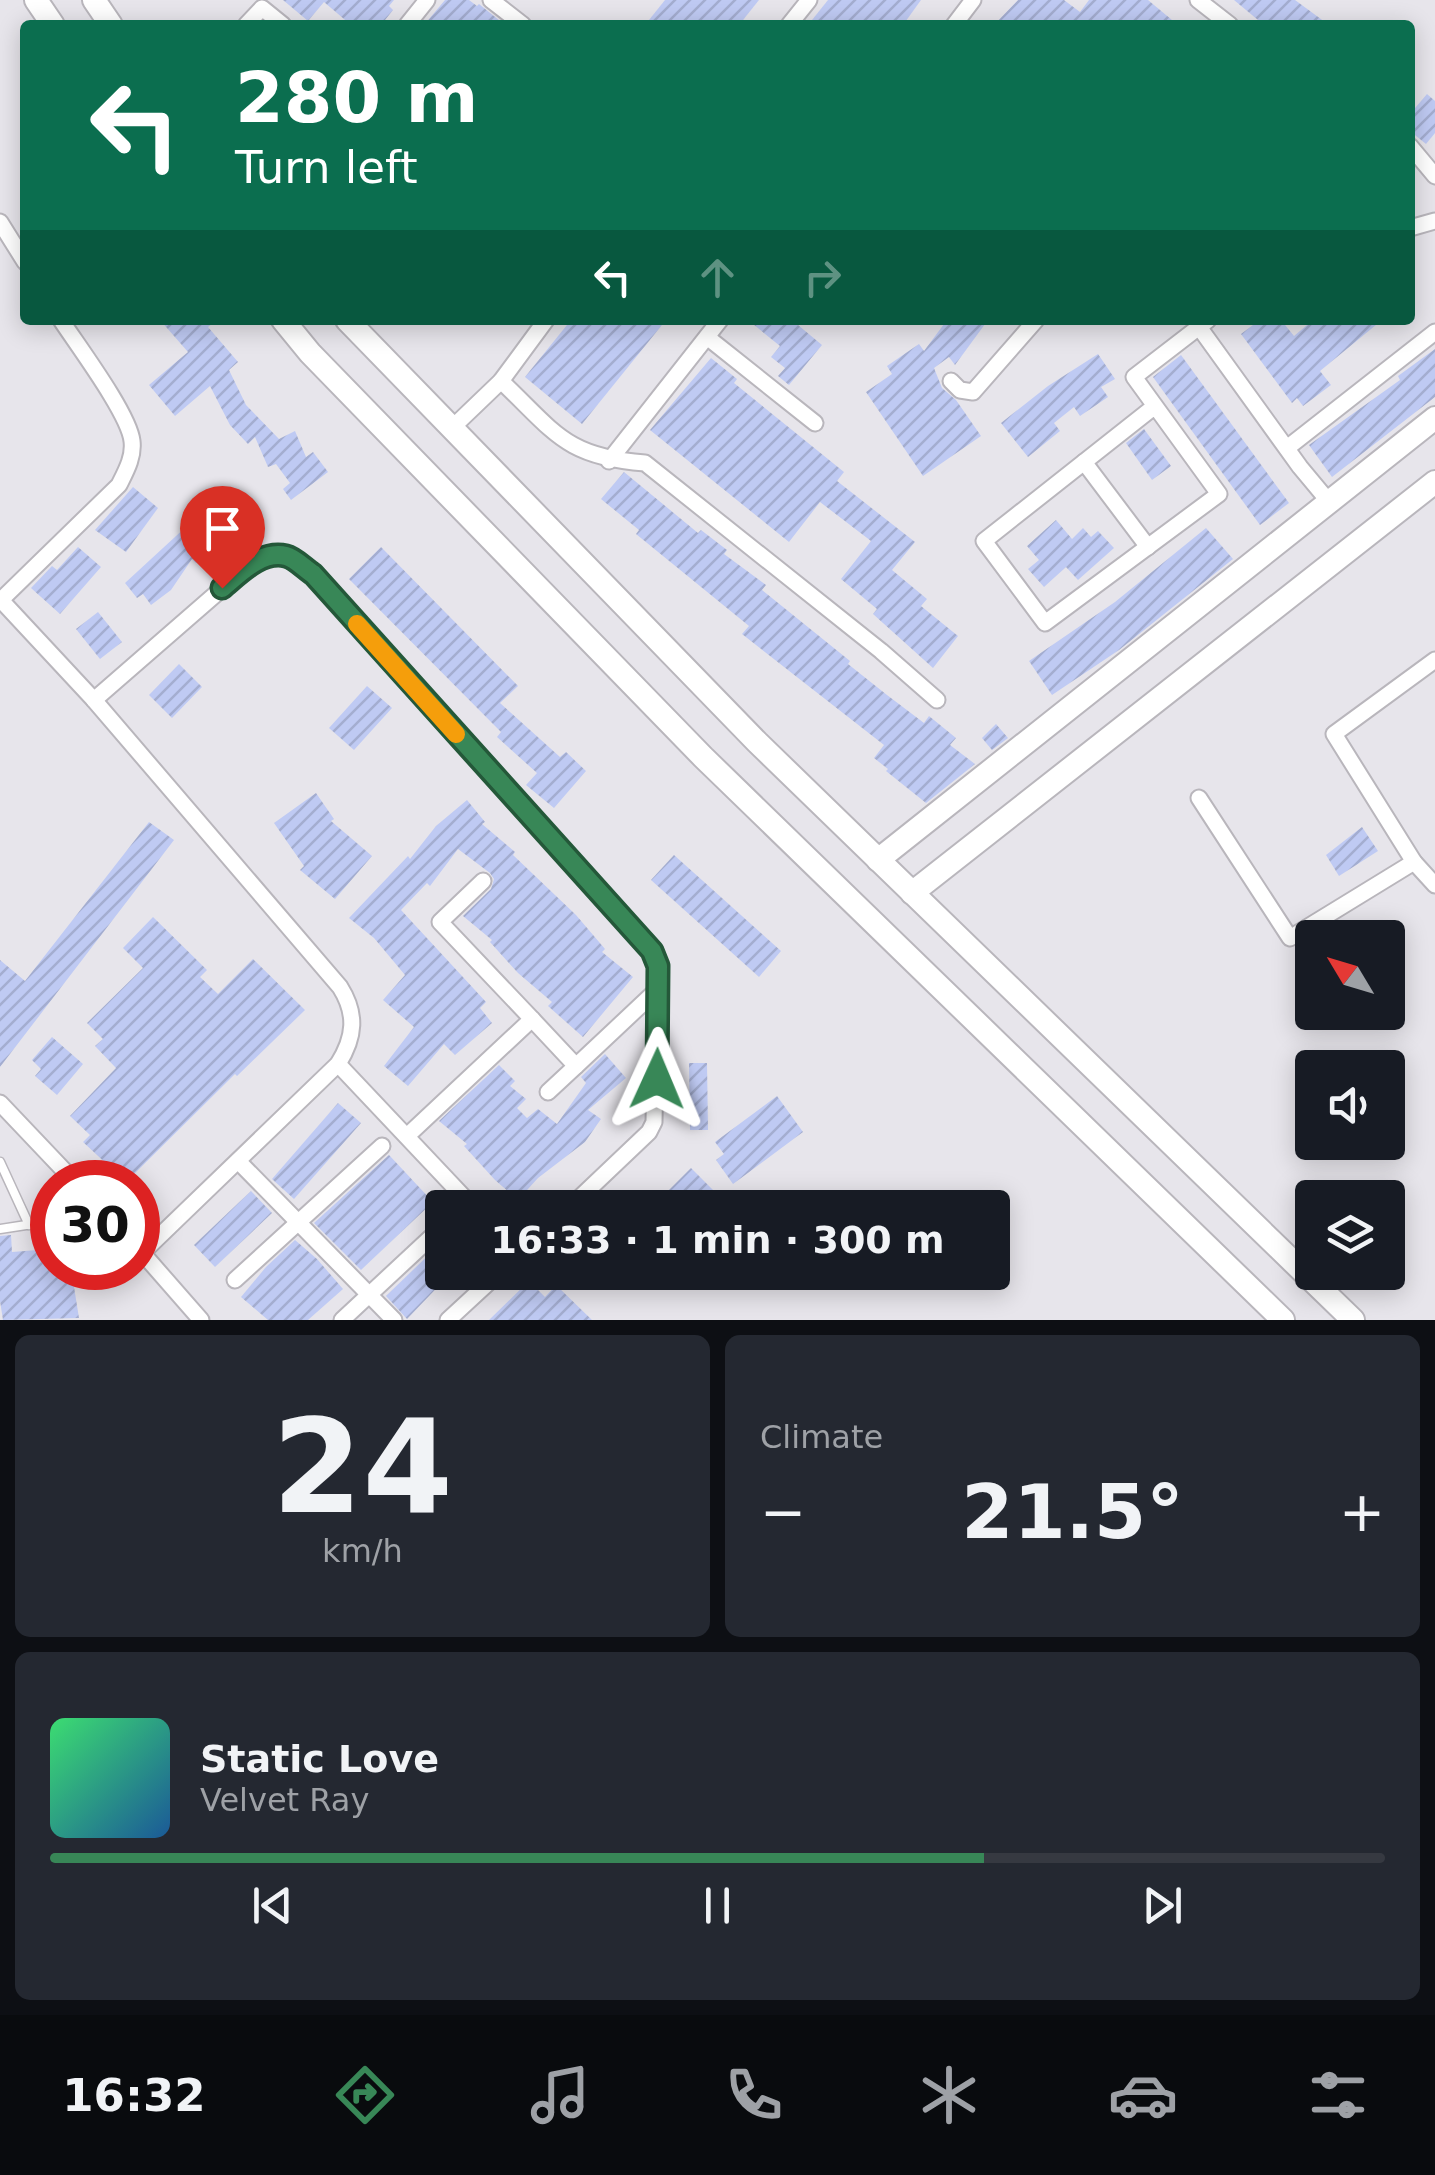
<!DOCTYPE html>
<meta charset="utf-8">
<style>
:root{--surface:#171b24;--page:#242831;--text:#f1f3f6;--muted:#9ea1a6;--line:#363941;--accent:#388757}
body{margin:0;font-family:"DejaVu Sans",sans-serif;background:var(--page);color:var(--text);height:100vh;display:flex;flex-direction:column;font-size:38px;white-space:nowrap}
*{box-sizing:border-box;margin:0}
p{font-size:32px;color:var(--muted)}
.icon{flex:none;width:55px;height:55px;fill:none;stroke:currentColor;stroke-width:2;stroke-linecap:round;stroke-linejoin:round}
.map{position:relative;height:1320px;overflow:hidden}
.drawer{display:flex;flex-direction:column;gap:15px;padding:15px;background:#0d0f14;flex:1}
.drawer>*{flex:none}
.banner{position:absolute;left:20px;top:20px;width:1395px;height:305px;border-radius:10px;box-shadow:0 5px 25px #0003;background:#0b6e4f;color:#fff;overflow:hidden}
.needle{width:65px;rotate:308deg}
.fabs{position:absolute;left:1295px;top:920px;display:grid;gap:20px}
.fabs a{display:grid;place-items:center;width:110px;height:110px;border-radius:10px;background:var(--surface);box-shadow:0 5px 25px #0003;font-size:50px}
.speed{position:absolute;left:30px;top:1160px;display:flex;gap:20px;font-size:50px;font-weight:700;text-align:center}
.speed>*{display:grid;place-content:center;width:130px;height:130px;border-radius:50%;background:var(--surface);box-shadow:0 5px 25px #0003;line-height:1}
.speed .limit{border:15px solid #d22;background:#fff;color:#111}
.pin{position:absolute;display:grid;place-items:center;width:85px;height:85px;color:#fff;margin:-102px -42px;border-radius:50% 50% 50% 0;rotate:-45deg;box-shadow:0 0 10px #0007}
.pin .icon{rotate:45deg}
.me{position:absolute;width:110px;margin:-55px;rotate:1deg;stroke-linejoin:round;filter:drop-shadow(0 0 8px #0008)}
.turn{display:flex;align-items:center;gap:35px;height:210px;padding:0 50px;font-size:45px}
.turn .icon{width:130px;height:130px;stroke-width:2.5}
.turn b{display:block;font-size:70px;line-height:85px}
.lanes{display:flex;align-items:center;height:95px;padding:0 50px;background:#0003;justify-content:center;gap:50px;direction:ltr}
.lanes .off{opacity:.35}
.big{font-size:75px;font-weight:700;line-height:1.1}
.drawer .widget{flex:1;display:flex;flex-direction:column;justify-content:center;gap:15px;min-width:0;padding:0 35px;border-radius:15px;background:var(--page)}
.drawer .dial{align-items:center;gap:0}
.dial b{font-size:130px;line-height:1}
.song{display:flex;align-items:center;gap:30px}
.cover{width:120px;height:120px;border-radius:15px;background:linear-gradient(135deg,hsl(140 70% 55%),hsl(210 70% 35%))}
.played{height:10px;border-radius:5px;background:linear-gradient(90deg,var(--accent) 70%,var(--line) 70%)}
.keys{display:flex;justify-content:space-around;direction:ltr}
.heat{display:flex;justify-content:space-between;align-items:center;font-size:55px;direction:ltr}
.drawer .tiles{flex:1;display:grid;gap:15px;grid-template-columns:1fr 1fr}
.widget:last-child{grid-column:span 2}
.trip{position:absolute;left:425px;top:1190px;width:585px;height:100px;border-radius:10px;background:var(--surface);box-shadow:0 5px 25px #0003;font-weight:700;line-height:100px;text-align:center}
.tabs{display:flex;height:160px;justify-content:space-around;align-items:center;background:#090b0e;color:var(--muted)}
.tabs .icon{width:70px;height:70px}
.tabs .active{color:var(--accent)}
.tabs b{font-size:45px;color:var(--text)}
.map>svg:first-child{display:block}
</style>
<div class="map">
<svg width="1435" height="1320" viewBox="0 0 1435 1320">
<defs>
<pattern id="building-hatch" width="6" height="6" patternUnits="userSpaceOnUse" patternTransform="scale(2.5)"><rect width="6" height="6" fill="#bfcaf3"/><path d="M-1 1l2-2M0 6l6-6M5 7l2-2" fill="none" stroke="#a4add0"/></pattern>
</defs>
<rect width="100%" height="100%" fill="#e7e5eb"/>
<!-- building -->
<g fill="url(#building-hatch)">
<polygon points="283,0 394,0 389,6 393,10 381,25 351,25 324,2 308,21"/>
<polygon points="445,0 469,0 477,6 479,4 505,25 424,25"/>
<polygon points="665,0 759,0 739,25 645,25"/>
<polygon points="828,0 921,0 903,25 808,25"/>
<polygon points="1018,0 1064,0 1080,12 1089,0 1148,0 1178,25 994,25"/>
<polygon points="1234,0 1295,0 1329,25 1264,25"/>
<polygon points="1427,94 1435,101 1435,133 1426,144 1410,131 1410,114"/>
<polygon points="160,320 217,320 208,327 238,362 229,370 246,405 279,439 295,431 306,457 313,452 328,472 291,500 283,489 290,483 276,464 268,467 255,437 248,444 230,425 210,386 175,416 149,385 188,352"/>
<polygon points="571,320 666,320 582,424 525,377"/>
<polygon points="748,320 792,320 822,345 789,385 778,376 785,368 771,357 780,346"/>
<polygon points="947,320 988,320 955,365 949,357 934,368 942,388 956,400 981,436 923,476 866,392 892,374 887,366 919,344 924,351"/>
<polygon points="1249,320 1281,320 1294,336 1313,320 1382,320 1320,371 1331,385 1303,406 1297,398 1292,403 1241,334 1253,325"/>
<polygon points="1435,349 1435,397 1332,477 1309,445 1400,380 1398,376"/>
<polygon points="1098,354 1115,379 1101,387 1108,397 1080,416 1074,407 1054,423 1060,431 1028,457 1001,423 1048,386"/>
<polygon points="1181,355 1289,503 1260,525 1153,377"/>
<polygon points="711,358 737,379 734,383 844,472 837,481 915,542 892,570 927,599 921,606 958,636 933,668 873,614 877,609 841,579 871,541 820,502 789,542 650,430"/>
<polygon points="1144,429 1171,466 1152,480 1126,443"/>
<polygon points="624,472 698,533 701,530 727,550 724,554 766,585 762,590 850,661 848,664 887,695 924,723 929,716 956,738 950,745 975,764 926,803 886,771 888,769 874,758 884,745 742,634 749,626 636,534 639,530 601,499"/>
<polygon points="133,487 158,508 126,552 95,530"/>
<polygon points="234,491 253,518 196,563 192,559 171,590 151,605 143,594 137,598 125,583 201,513"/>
<polygon points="1056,520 1072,539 1083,528 1091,537 1098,531 1114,548 1078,580 1066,567 1044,587 1028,569 1039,560 1027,546"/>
<polygon points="1206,528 1233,559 1119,650 1052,695 1029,661 1115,602"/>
<polygon points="78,547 101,567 60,614 31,588 52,566 57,570"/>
<polygon points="381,547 518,686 500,703 560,757 566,752 586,771 554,808 526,785 537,773 497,737 501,732 349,579"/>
<polygon points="98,612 122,642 100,659 76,629"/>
<polygon points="179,664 202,687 172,718 149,695"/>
<polygon points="367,686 392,708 354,750 329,728"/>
<polygon points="996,724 1008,738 992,750 982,738"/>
<polygon points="316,793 334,819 331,821 372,856 335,899 300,870 304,866 274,823"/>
<polygon points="467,800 485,822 482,824 515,852 513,855 576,915 605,949 602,952 633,977 583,1037 548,1006 552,1002 518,973 490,942 492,940 463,916 491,889 494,879 490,873 458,849 430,886 427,883 401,910 486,1002 480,1008 492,1023 455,1055 444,1044 408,1086 384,1066 414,1027 383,1000 405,975 374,938 349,918 408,856 410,859 436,826"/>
<polygon points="149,822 174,840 0,1067 0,960 25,981"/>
<polygon points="1362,827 1378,851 1339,876 1326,855"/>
<polygon points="674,855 781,951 759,977 651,880"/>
<polygon points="153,917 207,970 200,977 218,994 253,959 305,1010 237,1076 235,1074 126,1182 83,1142 90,1135 70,1116 116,1068 95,1046 103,1039 87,1023 143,968 123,948"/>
<polygon points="52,1037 83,1064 57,1095 35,1076 41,1069 32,1060"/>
<polygon points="605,1054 626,1078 588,1110 601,1119 585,1142 538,1178 518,1200 495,1180 464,1146 467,1144 439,1121 499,1065 515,1081 510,1086 526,1099 517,1108 527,1118 538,1109 557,1124 586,1083 581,1077"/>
<polygon points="689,1063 707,1063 708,1130 690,1130"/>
<polygon points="777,1096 803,1132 733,1184 716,1160 724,1154 715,1142"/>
<polygon points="338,1103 361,1123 294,1199 272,1179"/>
<polygon points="389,1155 433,1202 361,1270 314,1223"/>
<polygon points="691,1168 722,1199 713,1208 651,1208"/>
<polygon points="251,1191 272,1213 215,1267 194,1245"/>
<polygon points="11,1235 12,1252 38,1250 37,1242 52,1240 52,1268 71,1268 79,1318 3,1320 0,1301 0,1236"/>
<polygon points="295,1240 317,1259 343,1289 308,1320 268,1320 241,1297 266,1267"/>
<polygon points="442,1242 442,1272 452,1272 407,1319 386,1296"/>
<polygon points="529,1281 545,1297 556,1285 592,1320 489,1320"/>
</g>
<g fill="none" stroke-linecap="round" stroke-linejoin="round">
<!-- lane casing -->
<g stroke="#b9b6bc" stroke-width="11">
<g id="lane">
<polyline points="0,1162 29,1225"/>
<polyline points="0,1229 52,1221"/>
</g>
</g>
<!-- street casing -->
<g stroke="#b9b6bc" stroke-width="19">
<g id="street">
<polyline points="491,0 523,25"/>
<polyline points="1198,0 1230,25"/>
<polyline points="246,25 262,8 283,25"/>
<polyline points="407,25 427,0"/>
<polyline points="789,25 809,0"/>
<polyline points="954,25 973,0"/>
<polyline points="1410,146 1435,176"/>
<polyline points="0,222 25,262"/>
<polyline points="1410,228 1435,221"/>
<polyline points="1199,327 1300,467 1330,503"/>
<polyline points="707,337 815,423"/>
<path d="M501,381C555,432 565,457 645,463L881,651L937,700"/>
<polyline points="951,381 960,390 973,392 1036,320"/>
<polyline points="1155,406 984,541 1045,623 1219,494 1134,377 1208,320"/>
<polyline points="453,427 501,381 546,320"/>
<polyline points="1287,448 1435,332"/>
<polyline points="609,461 720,320"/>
<polyline points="1084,462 1148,547"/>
<path d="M0,599L94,700L340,987C357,1014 355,1037 338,1064L142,1253"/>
<path d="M2,599L119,485C126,471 134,457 132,441C129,414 78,346 61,320"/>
<polyline points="1435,660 1334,734 1414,862 1435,885"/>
<path d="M94,700L248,566C280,552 286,555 313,575L657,959L654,1122L649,1132L569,1208"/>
<polyline points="1199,798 1290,938 1414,862"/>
<polyline points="532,1019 576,1066 658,989"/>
<polyline points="338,1064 474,1208"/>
<polyline points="548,1092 576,1066"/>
<polyline points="0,1103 75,1182"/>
<polyline points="407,1136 532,1019 440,922 483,881"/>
<polyline points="238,1161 394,1320"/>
<polyline points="138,1248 201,1320"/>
<polyline points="235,1280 382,1146"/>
<polyline points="342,1320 442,1227"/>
<polyline points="448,1320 500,1272"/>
</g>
</g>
<!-- secondary casing -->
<g stroke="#b9b6bc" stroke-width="26">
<g id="secondary">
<polyline points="36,0 53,25"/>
<polyline points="94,0 111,25"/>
<polyline points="283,320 310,353 703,757 1283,1320"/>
<polyline points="347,320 757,742 1353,1320"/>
<polyline points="878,860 1435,418"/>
<polyline points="912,893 1435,482"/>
</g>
</g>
<!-- lane -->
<use href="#lane" stroke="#fff" stroke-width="8"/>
<!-- street -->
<use href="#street" stroke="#fff" stroke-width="15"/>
<!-- secondary -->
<use href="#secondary" stroke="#fff" stroke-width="22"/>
</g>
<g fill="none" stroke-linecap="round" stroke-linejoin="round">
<!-- route casing -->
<g stroke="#245839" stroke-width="25">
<path id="route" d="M222,588C239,574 261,550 286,556C295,558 305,569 313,574L652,951L658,966L657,1079"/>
</g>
<!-- route -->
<use href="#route" stroke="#388757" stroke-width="18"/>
<!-- slow -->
<polyline stroke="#f59e0b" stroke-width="18" points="357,624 456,734"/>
</g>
</svg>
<div class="fabs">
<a><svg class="needle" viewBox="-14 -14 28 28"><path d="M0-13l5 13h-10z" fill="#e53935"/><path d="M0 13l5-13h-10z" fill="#9ea1a6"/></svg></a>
<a><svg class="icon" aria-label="sound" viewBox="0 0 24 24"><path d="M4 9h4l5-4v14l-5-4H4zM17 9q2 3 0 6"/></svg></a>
<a><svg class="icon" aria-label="layers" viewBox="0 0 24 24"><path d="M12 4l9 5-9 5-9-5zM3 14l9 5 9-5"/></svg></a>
</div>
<div class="speed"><div class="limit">30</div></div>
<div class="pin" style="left:222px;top:588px;background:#d93025"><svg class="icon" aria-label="arrive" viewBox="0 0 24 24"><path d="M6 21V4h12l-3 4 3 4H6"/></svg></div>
<svg class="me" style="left:657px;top:1079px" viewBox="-20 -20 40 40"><path d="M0-17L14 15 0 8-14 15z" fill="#388757" stroke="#fff" stroke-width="4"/></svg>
<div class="trip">16:33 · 1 min · 300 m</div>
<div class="banner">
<div class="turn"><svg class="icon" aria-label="left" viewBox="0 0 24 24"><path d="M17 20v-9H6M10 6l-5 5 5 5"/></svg><div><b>280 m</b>Turn left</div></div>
<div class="lanes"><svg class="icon" aria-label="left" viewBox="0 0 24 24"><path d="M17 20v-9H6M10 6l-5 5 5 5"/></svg><svg class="icon off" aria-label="ahead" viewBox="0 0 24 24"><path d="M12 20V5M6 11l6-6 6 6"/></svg><svg class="icon off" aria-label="right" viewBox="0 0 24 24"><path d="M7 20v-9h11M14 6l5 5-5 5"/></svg></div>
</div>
</div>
<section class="drawer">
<div class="tiles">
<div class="widget dial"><b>24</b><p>km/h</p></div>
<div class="widget"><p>Climate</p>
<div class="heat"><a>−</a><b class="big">21.5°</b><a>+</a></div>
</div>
<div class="widget">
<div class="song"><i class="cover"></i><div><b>Static Love</b><p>Velvet Ray</p></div></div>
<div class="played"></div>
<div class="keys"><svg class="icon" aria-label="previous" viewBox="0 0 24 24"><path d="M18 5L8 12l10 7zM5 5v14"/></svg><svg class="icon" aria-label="pause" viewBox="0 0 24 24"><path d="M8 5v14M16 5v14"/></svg><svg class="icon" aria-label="next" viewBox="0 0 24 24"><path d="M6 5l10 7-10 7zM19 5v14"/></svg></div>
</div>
</div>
</section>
<nav class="tabs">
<b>16:32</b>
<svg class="icon active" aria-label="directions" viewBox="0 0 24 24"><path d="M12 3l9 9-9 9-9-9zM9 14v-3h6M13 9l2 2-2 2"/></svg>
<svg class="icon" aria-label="music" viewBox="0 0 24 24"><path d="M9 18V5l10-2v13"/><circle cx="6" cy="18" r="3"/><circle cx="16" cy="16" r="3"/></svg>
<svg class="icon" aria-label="phone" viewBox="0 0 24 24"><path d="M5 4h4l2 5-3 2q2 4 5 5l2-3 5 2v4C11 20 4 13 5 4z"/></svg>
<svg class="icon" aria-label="climate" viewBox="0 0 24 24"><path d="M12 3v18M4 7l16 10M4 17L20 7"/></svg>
<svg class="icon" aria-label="car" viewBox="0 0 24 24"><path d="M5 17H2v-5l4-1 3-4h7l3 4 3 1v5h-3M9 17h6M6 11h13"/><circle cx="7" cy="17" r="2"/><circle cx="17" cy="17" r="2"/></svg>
<svg class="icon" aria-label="filters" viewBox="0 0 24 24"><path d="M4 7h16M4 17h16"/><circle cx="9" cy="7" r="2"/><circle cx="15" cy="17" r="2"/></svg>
</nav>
